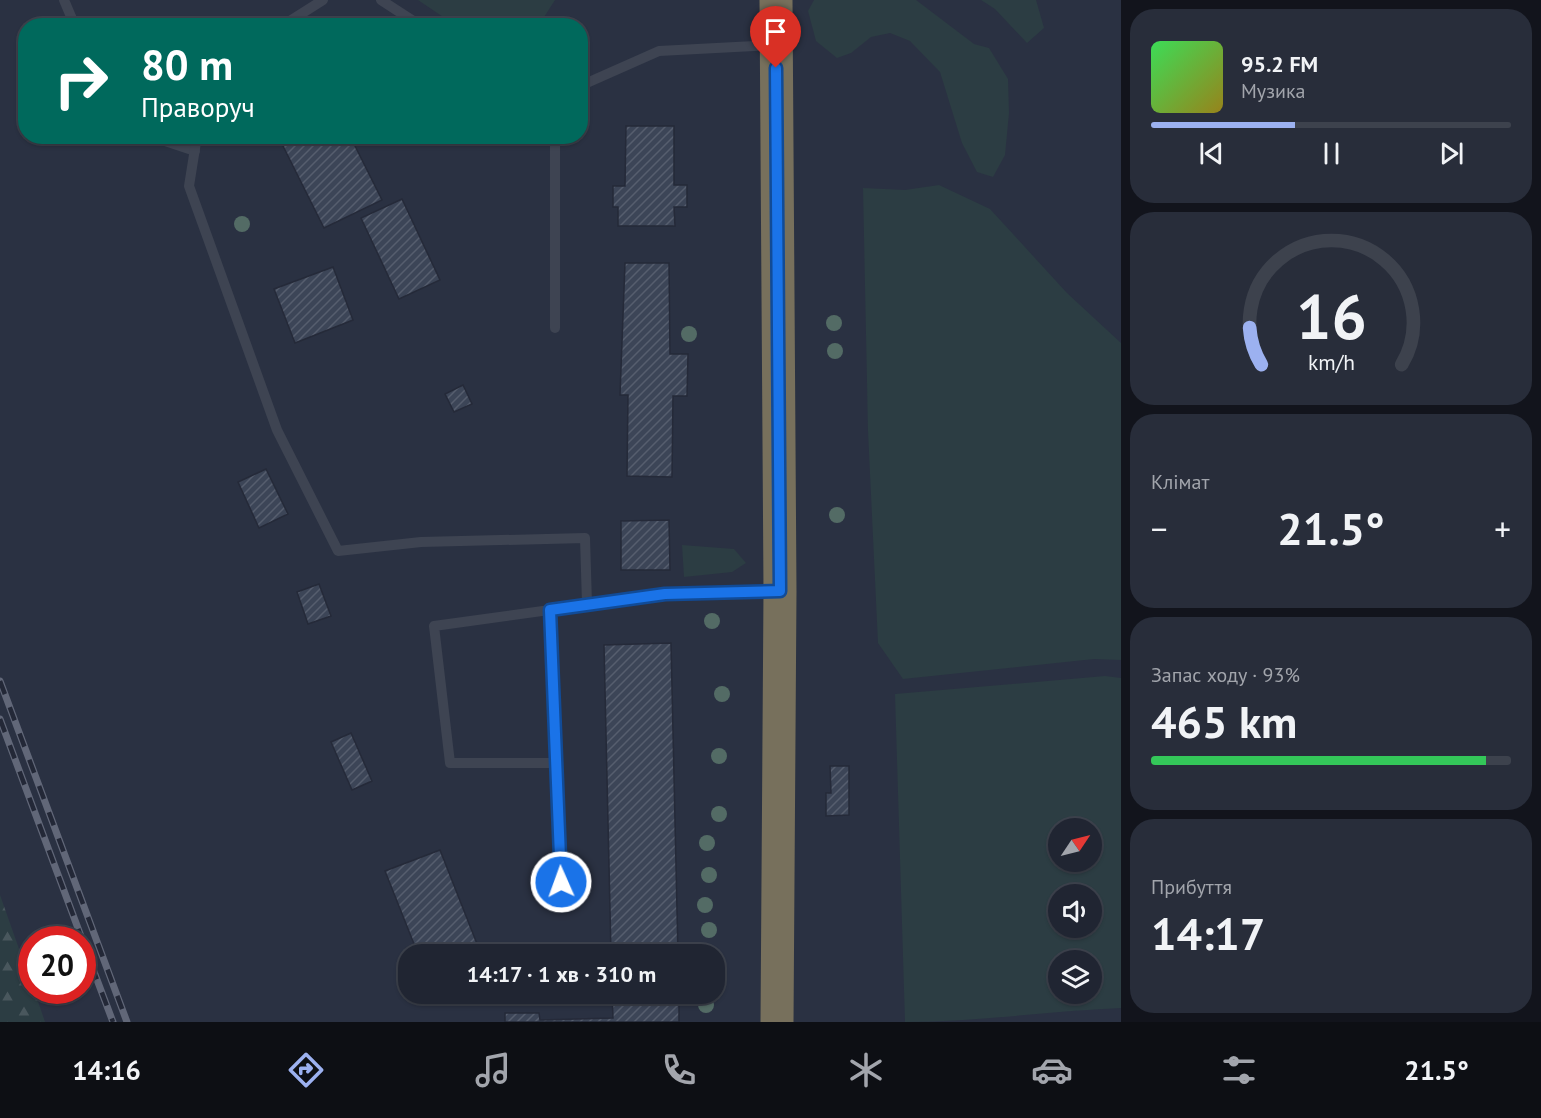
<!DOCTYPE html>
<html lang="uk">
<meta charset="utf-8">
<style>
:root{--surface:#202532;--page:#282d3a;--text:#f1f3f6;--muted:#a2a5ac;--line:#3d424d;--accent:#9cb1f0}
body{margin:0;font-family:"PT Sans",sans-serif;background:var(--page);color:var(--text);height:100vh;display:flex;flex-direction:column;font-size:22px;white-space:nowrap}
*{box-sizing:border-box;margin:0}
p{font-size:20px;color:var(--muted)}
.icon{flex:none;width:33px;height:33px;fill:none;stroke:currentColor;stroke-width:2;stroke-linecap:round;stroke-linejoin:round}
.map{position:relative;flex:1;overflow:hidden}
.side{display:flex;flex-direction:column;gap:9px;padding:9px;background:#12141c;width:420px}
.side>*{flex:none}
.banner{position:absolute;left:18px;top:18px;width:570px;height:126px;border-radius:24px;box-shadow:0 2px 4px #0004,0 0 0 2px var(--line);background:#00695c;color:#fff;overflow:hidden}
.needle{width:39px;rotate:55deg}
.fabs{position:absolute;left:1048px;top:818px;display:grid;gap:12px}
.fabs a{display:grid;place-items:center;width:54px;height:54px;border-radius:50%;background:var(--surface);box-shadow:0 2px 4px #0004,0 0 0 2px var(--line);font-size:30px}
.speed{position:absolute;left:18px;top:926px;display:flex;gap:12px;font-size:30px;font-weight:700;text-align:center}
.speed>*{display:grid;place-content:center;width:78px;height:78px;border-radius:50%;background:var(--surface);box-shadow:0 2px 4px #0004,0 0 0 2px var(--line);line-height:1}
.speed .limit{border:9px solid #d22;background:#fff;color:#111}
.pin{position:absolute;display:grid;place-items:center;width:51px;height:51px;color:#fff;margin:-62px -26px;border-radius:50% 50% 50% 0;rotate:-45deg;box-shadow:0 0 6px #0007}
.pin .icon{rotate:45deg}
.me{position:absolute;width:66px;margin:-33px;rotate:358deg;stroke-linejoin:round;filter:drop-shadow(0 0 4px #0008)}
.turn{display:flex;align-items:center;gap:21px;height:126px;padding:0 24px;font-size:27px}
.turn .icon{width:78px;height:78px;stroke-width:2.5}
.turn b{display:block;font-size:42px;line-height:51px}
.big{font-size:45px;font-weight:700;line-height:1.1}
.side .card{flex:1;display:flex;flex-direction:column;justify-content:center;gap:9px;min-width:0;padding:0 21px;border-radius:24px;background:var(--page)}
.side .dial{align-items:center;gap:0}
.dial svg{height:156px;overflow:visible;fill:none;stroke:var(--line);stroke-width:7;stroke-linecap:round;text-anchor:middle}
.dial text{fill:var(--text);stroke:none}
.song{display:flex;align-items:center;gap:18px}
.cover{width:72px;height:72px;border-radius:9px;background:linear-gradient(135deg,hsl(130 70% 55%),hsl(50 70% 35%))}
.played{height:6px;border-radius:3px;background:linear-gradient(90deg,var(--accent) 40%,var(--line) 40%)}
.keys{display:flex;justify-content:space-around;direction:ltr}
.heat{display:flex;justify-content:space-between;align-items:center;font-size:33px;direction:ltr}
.charge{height:9px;border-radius:4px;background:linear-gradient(90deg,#34c759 93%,var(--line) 0)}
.trip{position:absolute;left:398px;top:944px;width:327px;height:60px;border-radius:24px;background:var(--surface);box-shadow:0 2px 4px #0004,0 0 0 2px var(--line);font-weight:700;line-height:60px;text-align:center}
.dock{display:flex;height:96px;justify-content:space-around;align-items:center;background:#0d0f14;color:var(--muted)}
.dock .icon{width:42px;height:42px}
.dock .on{color:var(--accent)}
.dock b{font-size:27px;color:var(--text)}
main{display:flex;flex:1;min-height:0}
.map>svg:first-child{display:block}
</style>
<main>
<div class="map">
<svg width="1121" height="1022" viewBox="0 0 1121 1022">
<defs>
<pattern id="forest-firs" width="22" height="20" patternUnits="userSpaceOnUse" patternTransform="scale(1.5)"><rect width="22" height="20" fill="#2c3d43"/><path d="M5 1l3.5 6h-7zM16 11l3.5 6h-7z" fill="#49575d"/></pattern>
<pattern id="building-hatch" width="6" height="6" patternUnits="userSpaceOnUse" patternTransform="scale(1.5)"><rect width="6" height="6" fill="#3c4557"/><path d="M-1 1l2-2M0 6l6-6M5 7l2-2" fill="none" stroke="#565e6e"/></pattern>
</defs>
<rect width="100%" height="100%" fill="#2a3142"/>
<!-- green -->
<g fill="#2c3d43" fill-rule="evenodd">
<polygon points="418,0 555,0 539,25 455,25"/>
<polygon points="814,0 916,0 974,44 989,48 1008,79 1009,113 1005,155 993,177 977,172 962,143 940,72 910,41 890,33 871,37 851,53 837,58 816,41 808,11"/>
<polygon points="981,0 1036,0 1044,28 1027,43 995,9"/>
<polygon points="939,185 990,209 1067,293 1121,343 1121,660 1094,659 903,679 878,643 868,431 863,188 905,190"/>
<polygon points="682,545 734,549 746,563 732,572 684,577"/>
<path d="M1105,676L1121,678V1008C1049,1011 977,1022 905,1022L895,694ZM1059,828H1092V861H1059ZM1059,894H1092V927H1059ZM1059,960H1092V993H1059Z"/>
</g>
<!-- forest -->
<polygon fill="url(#forest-firs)" points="0,895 31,983 32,990 34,990 45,1022 0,1022"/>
<!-- building -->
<g fill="url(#building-hatch)" stroke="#252a39" stroke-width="1.5">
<polygon points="626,126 674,126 674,185 687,185 687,207 674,207 675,226 618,226 618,207 613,207 613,186 625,186"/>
<polygon points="278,136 350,136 382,200 324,228"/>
<polygon points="402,199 440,280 399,299 361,218"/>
<polygon points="625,263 669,263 670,354 688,354 687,396 673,396 672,477 627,476 628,395 620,395"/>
<polygon points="333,267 353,320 295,343 274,289"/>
<polygon points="463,385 472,404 454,412 445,394"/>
<polygon points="266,469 288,514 259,528 238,482"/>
<polygon points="669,520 670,570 621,570 621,521"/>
<polygon points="319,584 331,616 308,624 297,592"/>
<polygon points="671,643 678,954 611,954 604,645"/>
<polygon points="351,733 372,781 352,790 331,742"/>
<polygon points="830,766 849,766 849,815 826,816 826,793 831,793"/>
<polygon points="440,850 481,954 418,954 385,871"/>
<polygon points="433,993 468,993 437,1005"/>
<polygon points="612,993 679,993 679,1022 505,1022 505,1013 539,1013 540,1020 613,1018"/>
</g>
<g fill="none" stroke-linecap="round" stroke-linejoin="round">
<!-- lane -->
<g stroke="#3e4452" stroke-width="10">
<polyline points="64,0 75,26"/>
<polyline points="381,0 421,26"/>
<polyline points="282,26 323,0"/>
<polyline points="580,86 659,51 774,45"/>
<polyline points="150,136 195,151"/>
<polyline points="197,136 189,186 277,430 338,551 421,542 585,538 587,604"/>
<polyline points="555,136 555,328"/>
<polyline points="550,610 560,882"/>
<polyline points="556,763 450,763 434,626 665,594 777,591"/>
</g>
<!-- highway -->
<polyline stroke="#77705c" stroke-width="33" points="776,0 780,591 777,1022"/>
<!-- rail casing -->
<g stroke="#616778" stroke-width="7">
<g id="rail">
<polyline points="0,681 127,1022"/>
<polyline points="0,719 82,939"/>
<polyline points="82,940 113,1022"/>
</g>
</g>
<!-- rail -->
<use href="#rail" stroke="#232837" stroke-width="4.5" stroke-dasharray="14" stroke-linecap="butt"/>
</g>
<!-- trees -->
<g fill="#536b65">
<circle cx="242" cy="224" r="8"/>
<circle cx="834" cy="323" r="8"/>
<circle cx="689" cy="334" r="8"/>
<circle cx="835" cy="351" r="8"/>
<circle cx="837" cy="515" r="8"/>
<circle cx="712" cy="621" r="8"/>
<circle cx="722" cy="694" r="8"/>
<circle cx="719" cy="756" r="8"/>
<circle cx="719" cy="814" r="8"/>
<circle cx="707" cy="843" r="8"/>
<circle cx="709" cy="875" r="8"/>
<circle cx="705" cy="905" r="8"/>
<circle cx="709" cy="930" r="8"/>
<circle cx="706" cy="1005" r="8"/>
</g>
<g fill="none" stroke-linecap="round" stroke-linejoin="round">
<!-- route casing -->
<g stroke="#114b97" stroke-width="15">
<polyline id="route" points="561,882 550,610 665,594 780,591 776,68"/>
</g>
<!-- route -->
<use href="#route" stroke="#1a73e8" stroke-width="10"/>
</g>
</svg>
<div class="fabs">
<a><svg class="needle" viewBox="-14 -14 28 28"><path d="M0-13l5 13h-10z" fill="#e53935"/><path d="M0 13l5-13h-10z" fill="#a2a5ac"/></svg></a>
<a><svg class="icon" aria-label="sound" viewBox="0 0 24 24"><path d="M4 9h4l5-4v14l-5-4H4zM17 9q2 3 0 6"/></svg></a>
<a><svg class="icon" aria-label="layers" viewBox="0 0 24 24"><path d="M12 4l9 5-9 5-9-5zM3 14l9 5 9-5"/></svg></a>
</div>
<div class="speed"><div class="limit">20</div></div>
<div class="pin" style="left:776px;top:68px;background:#d93025"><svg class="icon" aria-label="arrive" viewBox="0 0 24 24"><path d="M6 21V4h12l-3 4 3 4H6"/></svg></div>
<svg class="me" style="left:561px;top:882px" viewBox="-20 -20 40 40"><circle r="17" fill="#1a73e8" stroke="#fff" stroke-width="3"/><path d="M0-11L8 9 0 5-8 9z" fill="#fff"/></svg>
<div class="trip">14:17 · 1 хв · 310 m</div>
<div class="banner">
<div class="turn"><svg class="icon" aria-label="right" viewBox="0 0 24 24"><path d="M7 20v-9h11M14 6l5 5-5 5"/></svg><div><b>80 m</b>Праворуч</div></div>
</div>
</div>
<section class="side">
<div class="card">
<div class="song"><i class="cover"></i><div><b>95.2 FM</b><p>Музика</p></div></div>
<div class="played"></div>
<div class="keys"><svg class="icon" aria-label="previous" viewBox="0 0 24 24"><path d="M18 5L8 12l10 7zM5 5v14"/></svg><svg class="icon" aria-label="pause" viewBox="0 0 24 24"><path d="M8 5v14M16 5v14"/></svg><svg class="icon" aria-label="next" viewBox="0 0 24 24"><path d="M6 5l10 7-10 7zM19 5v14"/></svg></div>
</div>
<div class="card dial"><svg viewBox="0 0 100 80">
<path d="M14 69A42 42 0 1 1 86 69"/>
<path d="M14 69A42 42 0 0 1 8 50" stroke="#9cb1f0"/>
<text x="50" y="56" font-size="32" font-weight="700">16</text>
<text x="50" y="72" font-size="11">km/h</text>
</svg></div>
<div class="card"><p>Клімат</p>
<div class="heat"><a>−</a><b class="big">21.5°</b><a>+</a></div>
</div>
<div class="card"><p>Запас ходу · 93%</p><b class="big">465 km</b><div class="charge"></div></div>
<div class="card"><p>Прибуття</p><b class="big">14:17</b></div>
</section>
</main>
<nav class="dock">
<b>14:16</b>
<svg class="icon on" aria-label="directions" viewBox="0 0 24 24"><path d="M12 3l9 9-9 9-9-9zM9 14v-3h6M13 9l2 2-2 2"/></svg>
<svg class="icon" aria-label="music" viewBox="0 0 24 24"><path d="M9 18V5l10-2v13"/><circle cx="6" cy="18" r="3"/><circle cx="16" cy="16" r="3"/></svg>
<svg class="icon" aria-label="phone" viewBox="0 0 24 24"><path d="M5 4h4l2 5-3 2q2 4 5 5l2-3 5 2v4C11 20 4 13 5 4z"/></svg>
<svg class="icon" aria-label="climate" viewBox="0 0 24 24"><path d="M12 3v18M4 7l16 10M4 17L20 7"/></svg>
<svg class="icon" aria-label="car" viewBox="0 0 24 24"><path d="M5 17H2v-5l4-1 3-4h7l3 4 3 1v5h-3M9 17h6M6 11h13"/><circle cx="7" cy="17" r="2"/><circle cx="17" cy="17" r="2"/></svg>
<svg class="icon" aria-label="filters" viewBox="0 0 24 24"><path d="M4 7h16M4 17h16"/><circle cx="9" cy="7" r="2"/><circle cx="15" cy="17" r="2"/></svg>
<b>21.5°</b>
</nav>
